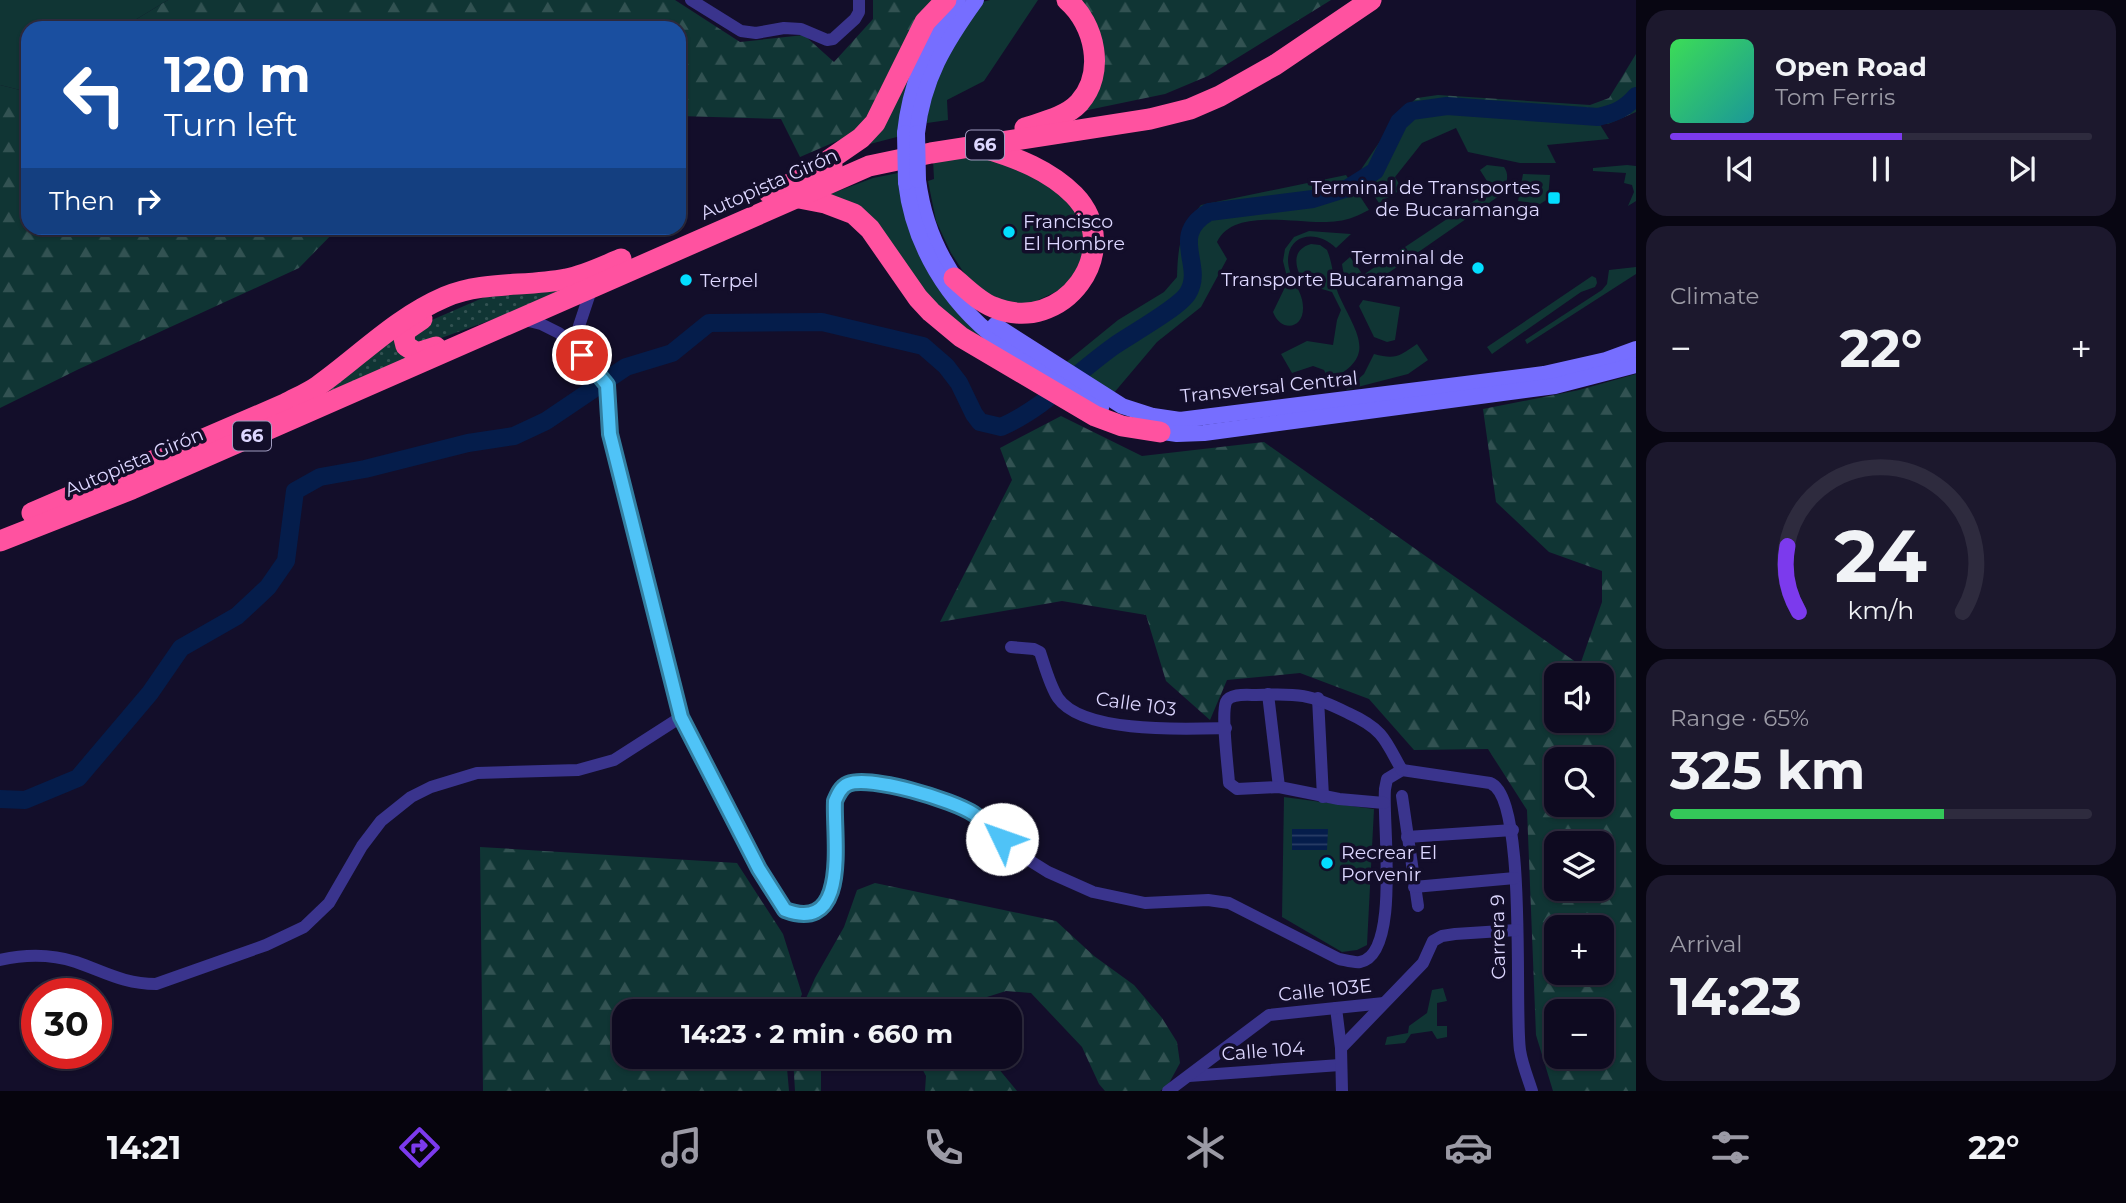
<!DOCTYPE html>
<meta charset="utf-8">
<style>
:root{--surface:#0e0a20;--page:#1c182d;--text:#f1f3f6;--muted:#9b9aa5;--line:#2e2b3e;--accent:#7c3aed}
body{margin:0;font-family:Montserrat,sans-serif;background:var(--page);color:var(--text);height:100vh;display:flex;flex-direction:column;font-size:26px;white-space:nowrap}
*{box-sizing:border-box;margin:0}
p{font-size:23px;color:var(--muted)}
.icon{flex:none;width:38px;height:38px;fill:none;stroke:currentColor;stroke-width:2;stroke-linecap:round;stroke-linejoin:round}
.map{position:relative;flex:1;overflow:hidden}
.details{display:flex;flex-direction:column;gap:10px;padding:10px;background:#080612;width:490px}
.details>*{flex:none}
.banner{position:absolute;left:21px;top:21px;width:665px;height:214px;border-radius:21px;box-shadow:0 2px 5px #0004,0 0 0 2px var(--line);background:#1a4fa0;color:#fff;overflow:hidden}
.buttons{position:absolute;left:1544px;top:663px;display:grid;gap:14px}
.buttons a{display:grid;place-items:center;width:70px;height:70px;border-radius:14px;background:var(--surface);box-shadow:0 2px 5px #0004,0 0 0 2px var(--line);font-size:35px}
.speed{position:absolute;left:21px;top:978px;display:flex;gap:14px;font-size:35px;font-weight:700;text-align:center}
.speed>*{display:grid;place-content:center;width:91px;height:91px;border-radius:50%;background:var(--surface);box-shadow:0 2px 5px #0004,0 0 0 2px var(--line);line-height:1}
.speed .limit{border:10px solid #d22;background:#fff;color:#111}
.pin{position:absolute;display:grid;place-items:center;width:60px;height:60px;color:#fff;margin:-30px;border:4px solid #fff;border-radius:50%;box-shadow:0 2px 7px #0007}
.me{position:absolute;width:77px;margin:-38px;rotate:312deg;stroke-linejoin:round;filter:drop-shadow(0 0 5px #0008)}
.turn{display:flex;align-items:center;gap:24px;height:147px;padding:0 28px;font-size:32px}
.turn .icon{width:91px;height:91px;stroke-width:2.5}
.turn b{display:block;font-size:49px;line-height:60px}
.then{display:flex;align-items:center;height:66px;padding:0 28px;background:#0003;gap:14px;font-size:26px}
.big{font-size:52px;font-weight:700;line-height:1.1}
.details .tile{flex:1;display:flex;flex-direction:column;justify-content:center;gap:10px;min-width:0;padding:0 24px;border-radius:21px;background:var(--page)}
.details .dial{align-items:center;gap:0}
.dial svg{height:182px;overflow:visible;fill:none;stroke:var(--line);stroke-width:7;stroke-linecap:round;text-anchor:middle}
.dial text{fill:var(--text);stroke:none}
.song{display:flex;align-items:center;gap:21px}
.cover{width:84px;height:84px;border-radius:10px;background:linear-gradient(135deg,hsl(130 70% 55%),hsl(180 70% 35%))}
.played{height:7px;border-radius:4px;background:linear-gradient(90deg,var(--accent) 55%,var(--line) 55%)}
.keys{display:flex;justify-content:space-around;direction:ltr}
.heat{display:flex;justify-content:space-between;align-items:center;font-size:38px;direction:ltr}
.charge{height:10px;border-radius:5px;background:linear-gradient(90deg,#34c759 65%,var(--line) 0)}
.trip{position:absolute;left:612px;top:999px;width:410px;height:70px;border-radius:21px;background:var(--surface);box-shadow:0 2px 5px #0004,0 0 0 2px var(--line);font-weight:700;line-height:70px;text-align:center}
.tabs{display:flex;height:112px;justify-content:space-around;align-items:center;background:#06040d;color:var(--muted)}
.tabs .icon{width:49px;height:49px}
.tabs .current{color:var(--accent)}
.tabs b{font-size:32px;color:var(--text)}
main{display:flex;flex:1;min-height:0}
.map>svg:first-child{display:block}
</style>
<main>
<div class="map">
<svg width="1636" height="1091" viewBox="0 0 1636 1091">
<defs>
<pattern id="forest-firs" width="22" height="20" patternUnits="userSpaceOnUse" patternTransform="scale(1.75)"><rect width="22" height="20" fill="#103534"/><path d="M5 1l3.5 6h-7zM16 11l3.5 6h-7z" fill="#325252"/></pattern>
<pattern id="garden-dots" width="8" height="8" patternUnits="userSpaceOnUse" patternTransform="scale(1.75)"><rect width="8" height="8" fill="#103534"/><path d="M2 2h.1M6 6h.1" fill="none" stroke="#325252" stroke-width="1.8" stroke-linecap="round"/></pattern>
<pattern id="water-rules" width="6" height="5" patternUnits="userSpaceOnUse" patternTransform="scale(1.75)"><rect width="6" height="5" fill="#051d4b"/><path d="M0 2.5h6" fill="none" stroke="#293d66"/></pattern>
</defs>
<rect width="100%" height="100%" fill="#130e2a"/>
<!-- green -->
<g fill="#103534">
<polygon points="0,0 168,0 122,28 28,28 28,85 20,90 0,85"/>
<polygon points="990,0 1038,0 984,81 947,100 948,120 927,123 928,104 948,48 982,2"/>
<polygon points="919,46 905,92 897,137 866,145"/>
<polygon points="1432,113 1599,123 1609,139 1547,145 1556,163 1520,163 1468,152 1456,128 1422,143 1395,177 1402,189 1379,203 1371,191 1407,124 1420,115"/>
<path d="M966,156C987,157 1011,163 1030,173C1044,180 1077,204 1082,220C1089,242 1079,264 1072,284L1028,305L991,298L970,282L951,253L936,221L928,181L934,179L933,160Z"/>
<path d="M1487,165L1504,167C1511,177 1505,188 1499,196L1371,285L1354,288C1346,282 1343,273 1342,264L1350,257L1363,275L1492,189L1480,170Z"/>
<polygon points="1627,165 1636,166 1636,201 1628,206 1634,192 1632,185 1624,183 1626,173 1593,171 1593,168"/>
<polygon points="898,173 901,200 1001,348 946,319 825,196 873,178"/>
<polygon points="1523,174 1550,175 1548,199 1540,204 1518,201"/>
<path d="M1346,175L1369,210C1359,215 1349,220 1338,221C1304,227 1235,205 1217,242L1227,259L1201,307L1157,342L1113,394L1064,364L1118,320L1164,292L1177,277C1178,246 1180,229 1201,205Z"/>
<path d="M1309,231L1351,234L1336,248C1320,231 1289,231 1288,260C1288,278 1303,290 1303,307C1304,329 1281,333 1273,312L1288,281L1283,261L1285,249L1294,237Z"/>
<path d="M1311,244L1320,245L1327,250C1333,264 1333,279 1338,293C1354,331 1381,356 1329,380L1324,370L1313,366L1292,373L1281,354L1307,341L1333,345L1337,320L1341,310L1332,292L1305,284C1295,269 1290,250 1311,244Z"/>
<polygon points="1636,267 1636,274 1527,344 1525,340 1602,290 1607,284 1609,270"/>
<polygon points="1592,276 1596,278 1597,283 1595,287 1581,292 1492,354 1487,347"/>
<polygon points="1363,300 1400,307 1395,340 1387,342 1374,337 1359,306"/>
<path d="M1417,344L1428,360L1408,374L1346,390L1364,374L1374,354C1396,360 1399,356 1417,344Z"/>
<polygon points="1284,797 1374,809 1367,945 1357,950 1342,952 1282,917"/>
<polygon points="1443,988 1447,1001 1437,1003 1437,1026 1447,1026 1447,1037 1437,1039 1432,1031 1411,1034 1405,1043 1385,1045 1387,1037 1408,1033 1409,1026 1427,1013 1432,990"/>
</g>
<!-- forest -->
<g fill="url(#forest-firs)" fill-rule="evenodd">
<polygon points="168,0 675,0 740,42 804,35 834,62 873,19 873,0 937,0 869,115 851,135 800,157 781,119 679,116 679,28 122,28"/>
<polygon points="1076,0 1331,0 1208,76 1165,94 1083,111 1097,85"/>
<path d="M1636,54V112L1608,124C1575,122 1429,105 1410,120C1400,129 1379,177 1371,191L1360,171L1399,113L1417,98L1438,95L1590,105L1609,98Z"/>
<polygon points="0,85 20,90 28,85 28,228 338,228 299,268 79,369 0,408"/>
<path d="M1636,374V1091H1553L1536,1035L1527,810L1488,749L1414,750L1369,699L1300,673L1227,680L1210,720L1166,681L1146,615L1062,601L940,622L1012,480L1000,448L1061,416L1142,456L1264,442L1580,665L1602,602V571L1549,552L1496,502L1483,409L1579,390ZM1556,676H1601V721H1556ZM1556,760H1601V805H1556ZM1556,844H1601V889H1556ZM1556,928H1601V973H1556ZM1556,1012H1601V1057H1556Z"/>
<polygon points="480,847 737,863 783,934 802,994 795,1011 625,1012 625,1057 786,1057 789,1091 483,1091"/>
<polygon points="875,883 1056,921 1094,956 1134,985 1162,1018 1177,1042 1180,1063 1168,1085 1160,1091 1105,1091 1099,1084 1082,1047 1031,993 1006,991 987,997 987,1011 892,1011 891,1009 848,1001 844,1011 800,1012 815,978 844,927 857,890"/>
<polygon points="793,1057 824,1057 821,1064 821,1091 795,1091"/>
<polygon points="916,1057 994,1057 998,1068 1017,1091 925,1091 926,1076"/>
</g>
<!-- garden -->
<g fill="url(#garden-dots)">
<polygon points="578,281 541,302 419,346 412,342 418,326 494,293"/>
<polygon points="396,333 414,355 328,392"/>
</g>
<!-- water -->
<polygon fill="url(#water-rules)" points="1292,829 1328,829 1327,850 1292,850"/>
<g fill="none" stroke-linecap="round" stroke-linejoin="round">
<!-- river -->
<path stroke="#051d4b" stroke-width="18" d="M0,799L25,800L78,778L150,693L181,648L237,616L268,587L286,561L295,491L320,477L365,469L468,443L514,436L546,421L626,367L672,353L709,323L822,322L923,346L946,366L959,383L974,414L980,422L1001,427C1044,408 1076,373 1114,346C1131,334 1179,308 1188,293C1205,265 1168,236 1209,212L1313,199L1348,188L1375,171L1399,122L1411,111L1447,106L1598,117C1615,113 1625,109 1636,96"/>
<!-- street -->
<g stroke="#3a348d" stroke-width="12">
<polyline points="691,0 741,31 756,33 784,28 801,29 827,40 833,39 855,19 859,12 859,0"/>
<path d="M521,319L541,324L559,333L575,347L607,385L610,434L681,717L759,869L785,910C851,935 833,836 835,801L840,790L848,784L863,782L924,792L948,800L974,814L1016,852L1048,872L1093,892L1145,903L1208,900L1229,903L1339,959C1345,960 1354,963 1360,962C1401,955 1382,822 1385,789L1387,779L1402,770"/>
<polyline points="575,347 579,326 592,287"/>
<path d="M1011,647L1034,649L1040,652C1045,667 1050,686 1058,698C1083,734 1186,729 1226,728"/>
<polyline points="1268,694 1279,787"/>
<polyline points="1318,698 1323,797"/>
<path d="M1402,770L1490,783C1528,797 1514,1008 1520,1050C1522,1064 1528,1078 1532,1091"/>
<polyline points="1402,796 1418,906"/>
<path d="M1384,803L1339,799L1279,787L1237,789L1229,783C1228,767 1221,715 1226,702C1230,693 1247,695 1256,695C1298,693 1310,694 1348,713C1359,718 1372,725 1380,734C1389,744 1395,759 1402,770"/>
<polyline points="1407,837 1513,830"/>
<polyline points="1414,887 1515,878"/>
<path d="M0,960C26,954 51,954 76,962C105,972 124,984 156,984L266,945L304,927L329,903L362,846L381,821L411,797L431,787L477,773L578,770L614,760L681,717"/>
<polyline points="1336,1008 1341,1048"/>
<polyline points="1189,1076 1340,1065"/>
<polyline points="1168,1091 1269,1015 1384,1003"/>
<polyline points="1342,1091 1341,1048 1423,963 1433,941 1442,936 1455,934 1517,930"/>
</g>
<!-- secondary -->
<g stroke="#766eff" stroke-width="16">
<path d="M905,133C910,84 929,40 958,0"/>
<path d="M917,133C923,79 945,43 976,0"/>
<path d="M918,180C923,218 937,254 960,285"/>
<path d="M906,182C913,245 948,302 998,340C1015,353 1034,364 1052,376C1068,387 1084,398 1101,408"/>
<polyline points="995,325 1122,406 1153,416 1180,420 1544,374 1606,360 1636,349"/>
<polyline points="1150,430 1177,434 1204,433 1555,386 1636,365"/>
</g>
<!-- highway -->
<g stroke="#ff52a0" stroke-width="21">
<path d="M1025,128C1043,122 1066,117 1079,103C1106,73 1095,24 1067,0"/>
<polyline points="816,169 861,138 875,123 925,22 946,0"/>
<polyline points="769,193 832,166"/>
<polyline points="794,197 825,203 854,214 870,229 918,298 931,312 961,337 1095,416 1122,426 1160,432"/>
<path d="M954,278C966,288 978,301 993,307C1063,337 1127,250 1074,195C1049,170 1017,158 984,148"/>
<polyline points="422,319 406,330 404,338 406,346 417,353 436,347"/>
<path d="M32,513L285,404C296,398 308,393 318,386C360,356 396,318 445,297C483,281 525,287 566,279C584,276 604,266 621,259"/>
<polyline points="0,541 132,489 869,166 931,153 1150,119 1190,109 1220,96 1275,65 1371,0"/>
</g>
<!-- secondary-bridge -->
<g stroke="#766eff" stroke-width="16">
<polyline points="905,133 906,182"/>
<polyline points="917,133 918,180"/>
</g>
</g>
<g fill="none" stroke-linecap="round" stroke-linejoin="round">
<!-- route casing -->
<g stroke="#337fa1" stroke-width="18">
<path id="route" d="M582,355L607,385L610,434L681,717L759,869L785,910C851,935 833,836 835,801C838,794 841,787 848,784C870,775 953,800 974,814C984,821 993,831 1002,839"/>
</g>
<!-- route -->
<use href="#route" stroke="#4fc3f7" stroke-width="12"/>
</g>
<!-- markers -->
<g fill="#03deff" stroke="#130e2a" stroke-width="2.5">
<rect x="1547" y="191" width="14" height="14" rx="3.5"/>
<circle cx="1009" cy="232" r="7"/>
<circle cx="1478" cy="268" r="7"/>
<circle cx="686" cy="280" r="7"/>
<circle cx="1327" cy="863" r="7"/>
</g>
<g text-anchor="middle" dominant-baseline="central" stroke-width="7" stroke-linejoin="round" paint-order="stroke">
<!-- shield labels -->
<g fill="#130e2a" stroke="#a09bbf" stroke-width="2">
<rect x="966" y="130.5" width="38" height="29" rx="5"/>
<rect x="233" y="421.5" width="38" height="29" rx="5"/>
</g>
<g font-size="18" font-weight="bold" fill="#ddd7ff">
<text x="985" y="145">66</text>
<text x="252" y="436">66</text>
</g>
<!-- street labels -->
<g font-size="19" fill="#ddd7ff" stroke="#130e2a">
<text transform="translate(769 184) rotate(-24)">Autopista Girón</text>
<text transform="translate(1269 387) rotate(-6)">Transversal Central</text>
<text transform="translate(134 462) rotate(-23)">Autopista Girón</text>
<text transform="translate(1136 704) rotate(8)">Calle 103</text>
<text transform="translate(1498 937) rotate(-91)">Carrera 9</text>
<text transform="translate(1325 990) rotate(-6)">Calle 103E</text>
<text transform="translate(1263 1051) rotate(-4)">Calle 104</text>
</g>
<!-- poi labels -->
<g font-size="19" fill="#ddd7ff" stroke="#130e2a" text-anchor="start">
<text x="1540" y="187" text-anchor="end">Terminal de Transportes<tspan x="1540" dy="22">de Bucaramanga</tspan></text>
<text x="1023" y="221">Francisco<tspan x="1023" dy="22">El Hombre</tspan></text>
<text x="1464" y="257" text-anchor="end">Terminal de<tspan x="1464" dy="22">Transporte Bucaramanga</tspan></text>
<text x="700" y="280">Terpel</text>
<text x="1341" y="852">Recrear El<tspan x="1341" dy="22">Porvenir</tspan></text>
</g>
</g>
</svg>
<div class="buttons">
<a><svg class="icon" aria-label="sound" viewBox="0 0 24 24"><path d="M4 9h4l5-4v14l-5-4H4zM17 9q2 3 0 6"/></svg></a>
<a><svg class="icon" aria-label="search" viewBox="0 0 24 24"><circle cx="10" cy="10" r="6"/><path d="M15 15l6 6"/></svg></a>
<a><svg class="icon" aria-label="layers" viewBox="0 0 24 24"><path d="M12 4l9 5-9 5-9-5zM3 14l9 5 9-5"/></svg></a>
<a>+</a>
<a>−</a>
</div>
<div class="speed"><div class="limit">30</div></div>
<div class="pin" style="left:582px;top:355px;background:#d93025"><svg class="icon" aria-label="arrive" viewBox="0 0 24 24"><path d="M6 21V4h12l-3 4 3 4H6"/></svg></div>
<svg class="me" style="left:1002px;top:839px" viewBox="-20 -20 40 40"><circle r="19" fill="#fff"/><path d="M0-13L10 11 0 6-10 11z" fill="#4fc3f7"/></svg>
<div class="trip">14:23 · 2 min · 660 m</div>
<div class="banner">
<div class="turn"><svg class="icon" aria-label="left" viewBox="0 0 24 24"><path d="M17 20v-9H6M10 6l-5 5 5 5"/></svg><div><b>120 m</b>Turn left</div></div>
<div class="then">Then<svg class="icon" aria-label="right" viewBox="0 0 24 24"><path d="M7 20v-9h11M14 6l5 5-5 5"/></svg></div>
</div>
</div>
<section class="details">
<div class="tile">
<div class="song"><i class="cover"></i><div><b>Open Road</b><p>Tom Ferris</p></div></div>
<div class="played"></div>
<div class="keys"><svg class="icon" aria-label="previous" viewBox="0 0 24 24"><path d="M18 5L8 12l10 7zM5 5v14"/></svg><svg class="icon" aria-label="pause" viewBox="0 0 24 24"><path d="M8 5v14M16 5v14"/></svg><svg class="icon" aria-label="next" viewBox="0 0 24 24"><path d="M6 5l10 7-10 7zM19 5v14"/></svg></div>
</div>
<div class="tile"><p>Climate</p>
<div class="heat"><a>−</a><b class="big">22°</b><a>+</a></div>
</div>
<div class="tile dial"><svg viewBox="0 0 100 80">
<path d="M14 69A42 42 0 1 1 86 69"/>
<path d="M14 69A42 42 0 0 1 9 40" stroke="#7c3aed"/>
<text x="50" y="56" font-size="32" font-weight="700">24</text>
<text x="50" y="72" font-size="11">km/h</text>
</svg></div>
<div class="tile"><p>Range · 65%</p><b class="big">325 km</b><div class="charge"></div></div>
<div class="tile"><p>Arrival</p><b class="big">14:23</b></div>
</section>
</main>
<nav class="tabs">
<b>14:21</b>
<svg class="icon current" aria-label="directions" viewBox="0 0 24 24"><path d="M12 3l9 9-9 9-9-9zM9 14v-3h6M13 9l2 2-2 2"/></svg>
<svg class="icon" aria-label="music" viewBox="0 0 24 24"><path d="M9 18V5l10-2v13"/><circle cx="6" cy="18" r="3"/><circle cx="16" cy="16" r="3"/></svg>
<svg class="icon" aria-label="phone" viewBox="0 0 24 24"><path d="M5 4h4l2 5-3 2q2 4 5 5l2-3 5 2v4C11 20 4 13 5 4z"/></svg>
<svg class="icon" aria-label="climate" viewBox="0 0 24 24"><path d="M12 3v18M4 7l16 10M4 17L20 7"/></svg>
<svg class="icon" aria-label="car" viewBox="0 0 24 24"><path d="M5 17H2v-5l4-1 3-4h7l3 4 3 1v5h-3M9 17h6M6 11h13"/><circle cx="7" cy="17" r="2"/><circle cx="17" cy="17" r="2"/></svg>
<svg class="icon" aria-label="filters" viewBox="0 0 24 24"><path d="M4 7h16M4 17h16"/><circle cx="9" cy="7" r="2"/><circle cx="15" cy="17" r="2"/></svg>
<b>22°</b>
</nav>
